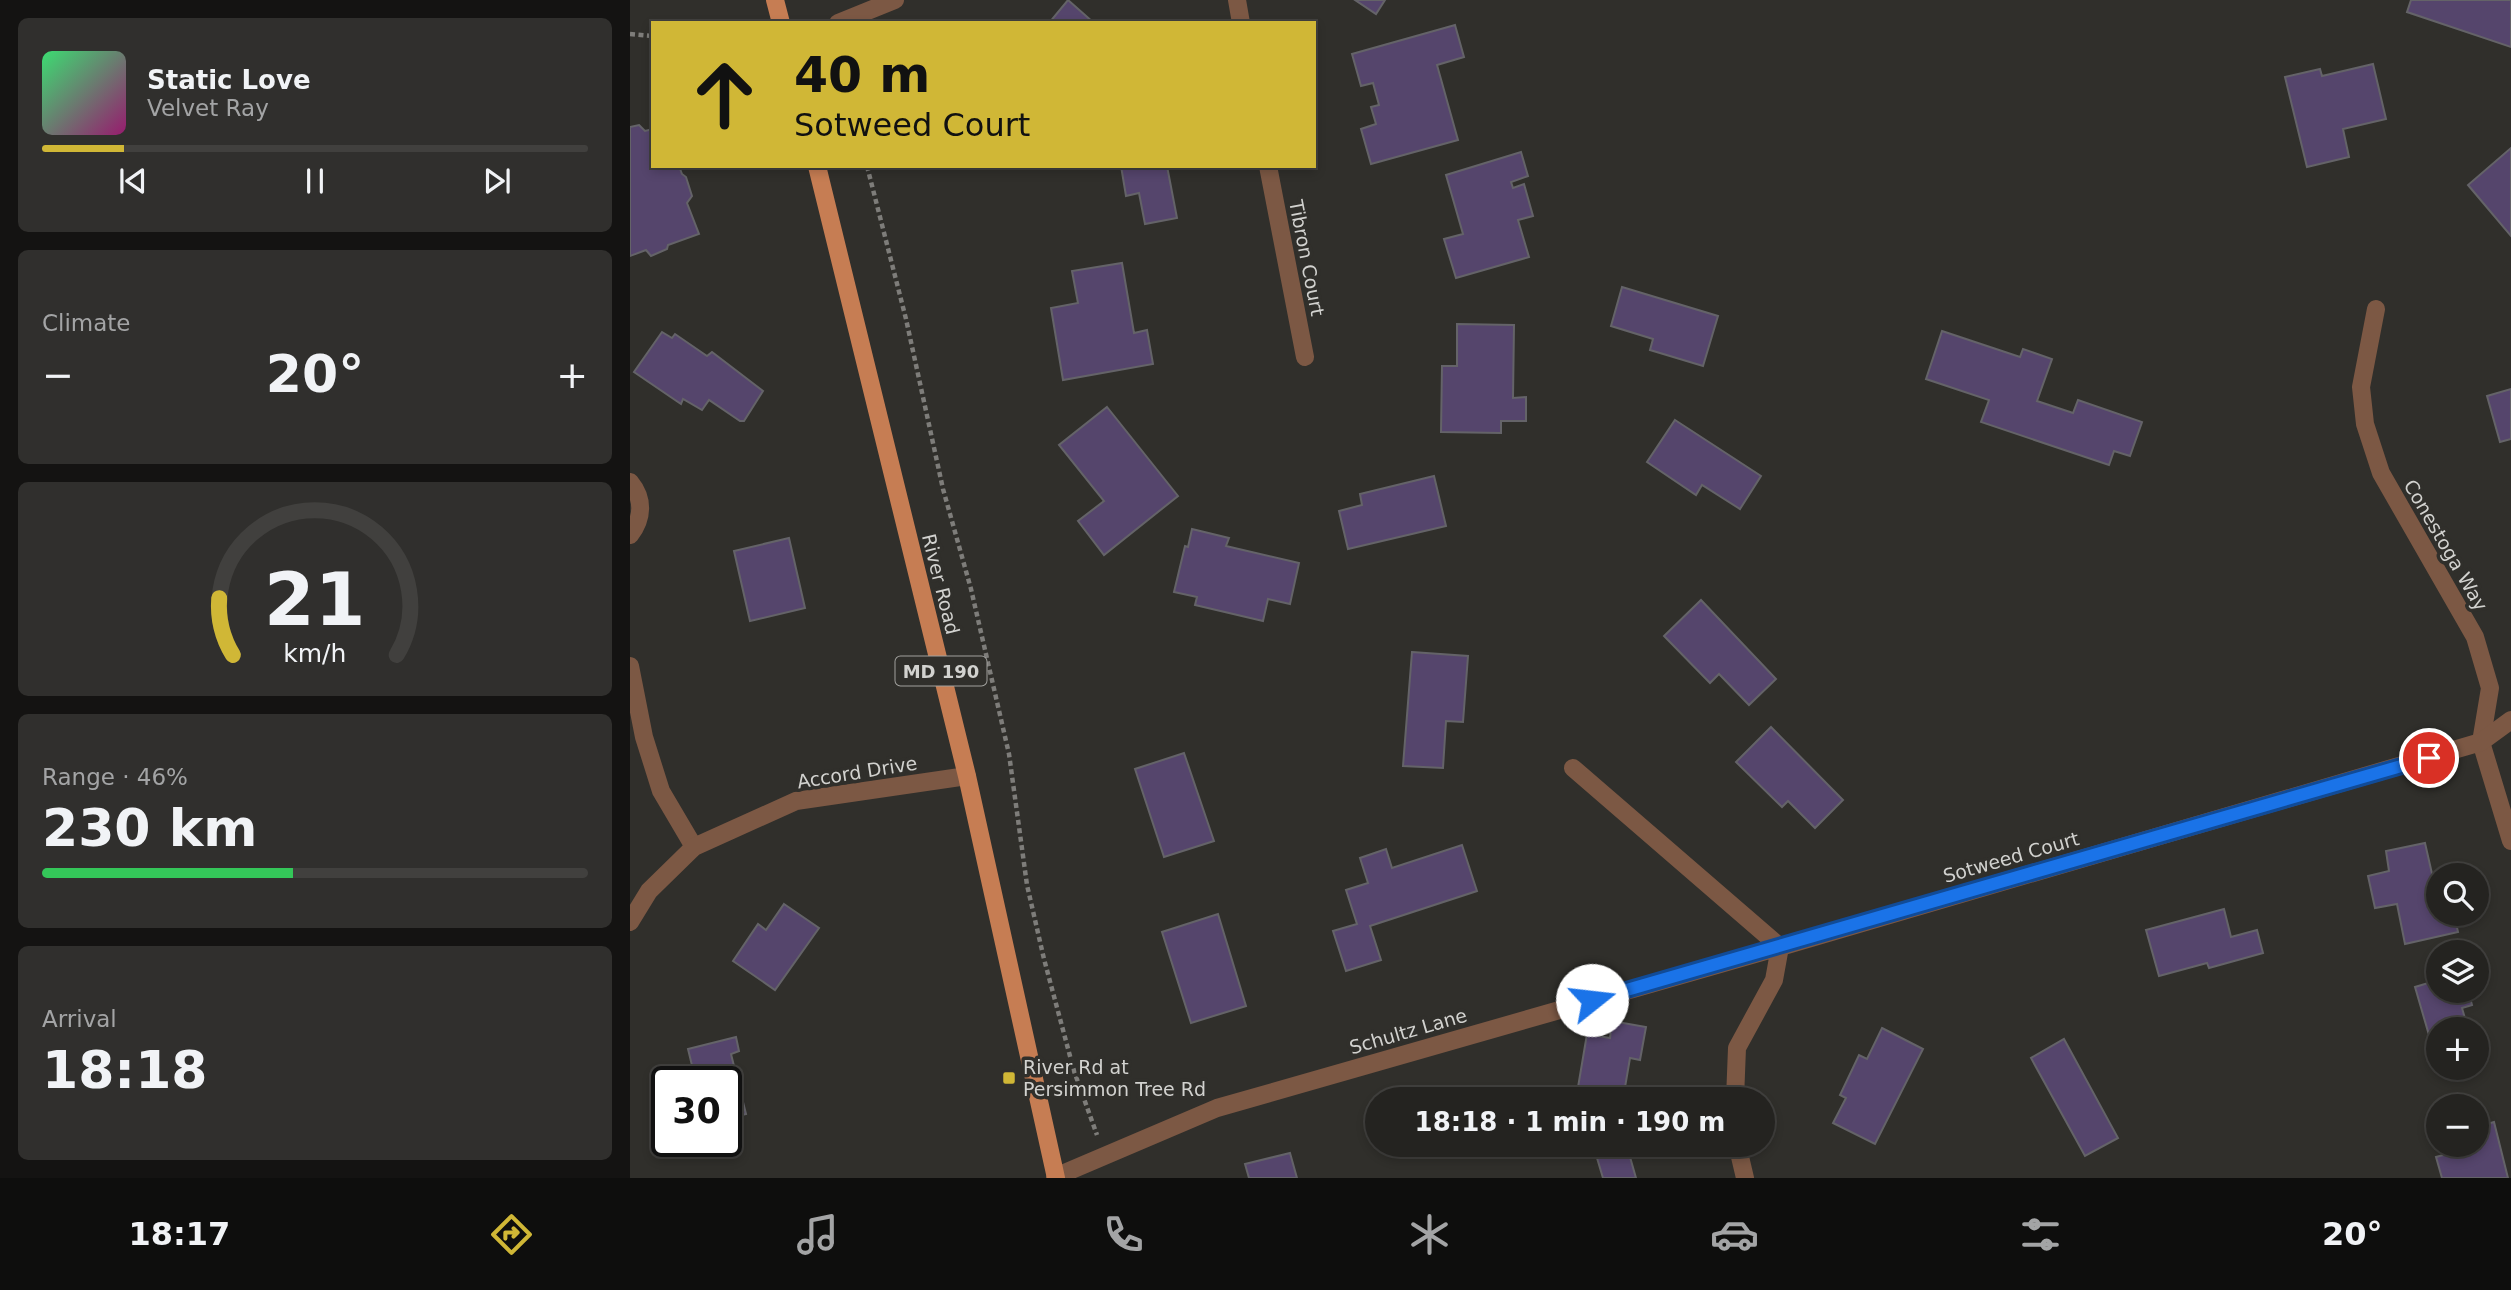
<!DOCTYPE html>
<meta charset="utf-8">
<style>
:root{--surface:#242320;--page:#302f2d;--text:#f1f3f6;--muted:#a3a4a5;--line:#41403e;--accent:#d0b736}
body{margin:0;font-family:"DejaVu Sans",sans-serif;background:var(--page);color:var(--text);height:100vh;display:flex;flex-direction:column;font-size:26px;white-space:nowrap}
*{box-sizing:border-box;margin:0}
p{font-size:23px;color:var(--muted)}
.icon{flex:none;width:38px;height:38px;fill:none;stroke:currentColor;stroke-width:2;stroke-linecap:round;stroke-linejoin:round}
.map{position:relative;flex:1;overflow:hidden}
.sheet{display:flex;flex-direction:column;gap:18px;padding:18px;background:#141312;width:630px}
.sheet>*{flex:none}
.banner{position:absolute;left:21px;top:21px;width:665px;height:147px;border-radius:0px;box-shadow:0 4px 10px #0003,0 0 0 2px var(--line);background:#d0b736;color:#111;overflow:hidden}
.tools{position:absolute;left:1796px;top:863px;display:grid;gap:14px}
.tools a{display:grid;place-items:center;width:63px;height:63px;border-radius:50%;background:var(--surface);box-shadow:0 4px 10px #0003,0 0 0 2px var(--line);font-size:35px}
.speed{position:absolute;left:21px;top:1066px;display:flex;gap:14px;font-size:35px;font-weight:700;text-align:center}
.speed>*{display:grid;place-content:center;width:91px;height:91px;border-radius:50%;background:var(--surface);box-shadow:0 4px 10px #0003,0 0 0 2px var(--line);line-height:1}
.speed .limit{border:4px solid #111;border-radius:10px;background:#fff;color:#111}
.pin{position:absolute;display:grid;place-items:center;width:60px;height:60px;color:#fff;margin:-30px;border:4px solid #fff;border-radius:50%;box-shadow:0 2px 7px #0007}
.me{position:absolute;width:77px;margin:-38px;rotate:74deg;stroke-linejoin:round;filter:drop-shadow(0 0 5px #0008)}
.turn{display:flex;align-items:center;gap:24px;height:147px;padding:0 28px;font-size:32px}
.turn .icon{width:91px;height:91px;stroke-width:2.5}
.turn b{display:block;font-size:49px;line-height:60px}
.big{font-size:52px;font-weight:700;line-height:1.1}
.sheet .widget{flex:1;display:flex;flex-direction:column;justify-content:center;gap:10px;min-width:0;padding:0 24px;border-radius:10px;background:var(--page)}
.sheet .dial{align-items:center;gap:0}
.dial svg{height:182px;overflow:visible;fill:none;stroke:var(--line);stroke-width:7;stroke-linecap:round;text-anchor:middle}
.dial text{fill:var(--text);stroke:none}
.song{display:flex;align-items:center;gap:21px}
.cover{width:84px;height:84px;border-radius:10px;background:linear-gradient(135deg,hsl(140 70% 55%),hsl(320 70% 35%))}
.played{height:7px;border-radius:4px;background:linear-gradient(90deg,var(--accent) 15%,var(--line) 15%)}
.keys{display:flex;justify-content:space-around;direction:ltr}
.heat{display:flex;justify-content:space-between;align-items:center;font-size:38px;direction:ltr}
.charge{height:10px;border-radius:5px;background:linear-gradient(90deg,#34c759 46%,var(--line) 0)}
.trip{position:absolute;left:735px;top:1087px;width:410px;height:70px;border-radius:35px;background:var(--surface);box-shadow:0 4px 10px #0003,0 0 0 2px var(--line);font-weight:700;line-height:70px;text-align:center}
.tab-bar{display:flex;height:112px;justify-content:space-around;align-items:center;background:#0e0e0d;color:var(--muted)}
.tab-bar .icon{width:49px;height:49px}
.tab-bar .active{color:var(--accent)}
.tab-bar b{font-size:32px;color:var(--text)}
main{display:flex;flex:1;min-height:0}
.map>svg:first-child{display:block}
</style>
<main>
<section class="sheet">
<div class="widget">
<div class="song"><i class="cover"></i><div><b>Static Love</b><p>Velvet Ray</p></div></div>
<div class="played"></div>
<div class="keys"><svg class="icon" aria-label="previous" viewBox="0 0 24 24"><path d="M18 5L8 12l10 7zM5 5v14"/></svg><svg class="icon" aria-label="pause" viewBox="0 0 24 24"><path d="M8 5v14M16 5v14"/></svg><svg class="icon" aria-label="next" viewBox="0 0 24 24"><path d="M6 5l10 7-10 7zM19 5v14"/></svg></div>
</div>
<div class="widget"><p>Climate</p>
<div class="heat"><a>−</a><b class="big">20°</b><a>+</a></div>
</div>
<div class="widget dial"><svg viewBox="0 0 100 80">
<path d="M14 69A42 42 0 1 1 86 69"/>
<path d="M14 69A42 42 0 0 1 8 44" stroke="#d0b736"/>
<text x="50" y="56" font-size="32" font-weight="700">21</text>
<text x="50" y="72" font-size="11">km/h</text>
</svg></div>
<div class="widget"><p>Range · 46%</p><b class="big">230 km</b><div class="charge"></div></div>
<div class="widget"><p>Arrival</p><b class="big">18:18</b></div>
</section>
<div class="map">
<svg width="1881" height="1178" viewBox="0 0 1881 1178">
<rect width="100%" height="100%" fill="#302f2b"/>
<!-- building -->
<g fill="#55456c" stroke="#646368" stroke-width="2">
<polygon points="438,0 464,23 419,23"/>
<polygon points="725,0 755,0 746,14"/>
<polygon points="1781,0 1881,0 1881,47 1777,12"/>
<polygon points="825,25 834,57 807,65 828,140 741,164 731,129 746,124 741,107 749,105 743,83 731,86 722,54"/>
<polygon points="1743,64 1756,119 1713,129 1719,157 1677,167 1655,77 1690,69 1692,76"/>
<polygon points="9,125 15,131 23,129 23,166 49,166 52,174 56,177 62,196 57,203 69,234 38,245 37,249 21,256 16,250 0,256 0,127"/>
<polygon points="1881,148 1881,236 1838,185"/>
<polygon points="891,152 898,176 881,182 883,188 894,184 903,216 888,220 899,257 826,278 814,239 833,234 816,175"/>
<polygon points="491,166 537,166 547,218 515,224 509,193 496,196"/>
<polygon points="492,263 504,333 517,330 523,364 433,380 421,308 448,303 442,271"/>
<polygon points="992,287 1088,316 1073,366 1020,350 1023,339 981,326"/>
<polygon points="827,324 884,325 883,398 896,397 896,421 871,421 871,433 811,432 812,366 827,366"/>
<polygon points="1312,331 1390,357 1393,349 1422,359 1407,401 1443,413 1448,400 1512,422 1500,456 1484,451 1479,465 1351,422 1359,400 1296,379"/>
<polygon points="32,332 42,338 45,334 77,356 82,352 133,391 114,421 110,421 79,400 72,410 53,399 51,404 4,372"/>
<polygon points="1881,389 1881,439 1870,442 1857,396"/>
<polygon points="477,407 548,496 474,555 448,521 474,501 429,445"/>
<polygon points="1045,420 1131,476 1110,509 1072,485 1066,495 1017,462"/>
<polygon points="804,476 816,526 718,549 709,511 732,505 730,494"/>
<polygon points="562,529 599,538 596,546 669,563 660,604 638,599 633,621 565,605 567,597 544,592 555,546 558,547"/>
<polygon points="159,538 175,608 120,621 104,551"/>
<polygon points="1071,600 1146,679 1119,705 1089,674 1080,683 1034,636"/>
<polygon points="782,652 838,656 833,722 816,721 813,768 773,766"/>
<polygon points="1141,727 1213,800 1185,828 1158,801 1152,807 1106,762"/>
<polygon points="554,753 584,841 534,857 505,769"/>
<polygon points="1795,843 1808,900 1808,914 1824,914 1828,932 1775,944 1767,904 1745,908 1738,876 1759,871 1756,851"/>
<polygon points="832,845 847,891 740,926 751,960 716,971 703,931 727,924 716,890 738,883 730,858 756,849 762,868"/>
<polygon points="154,904 189,928 145,990 103,961 128,924 136,930"/>
<polygon points="1594,909 1601,937 1627,930 1633,953 1579,968 1577,963 1529,976 1516,930"/>
<polygon points="588,914 616,1006 561,1023 532,932"/>
<polygon points="1808,980 1808,990 1838,990 1842,1005 1832,1008 1838,1029 1808,1029 1808,1066 1785,987"/>
<polygon points="982,1021 1016,1027 1010,1060 1000,1058 993,1099 946,1099 957,1034 980,1038"/>
<polygon points="1252,1028 1293,1049 1245,1144 1203,1123 1216,1098 1210,1095 1229,1055 1237,1059"/>
<polygon points="106,1037 109,1051 101,1054 116,1114 96,1119 96,1082 66,1082 58,1049"/>
<polygon points="1434,1039 1488,1138 1455,1156 1401,1058"/>
<polygon points="1808,1068 1832,1068 1810,1074"/>
<polygon points="1864,1122 1878,1178 1812,1178 1806,1157 1828,1151 1826,1144 1846,1144 1846,1127"/>
<polygon points="998,1150 1006,1178 973,1178 967,1158"/>
<polygon points="660,1153 667,1178 619,1178 615,1164"/>
</g>
<g fill="none" stroke-linecap="round" stroke-linejoin="round">
<!-- path -->
<g stroke="#7e7d7a" stroke-width="4.5" stroke-dasharray="5 3.5" stroke-linecap="butt">
<polyline points="0,34 23,36"/>
<polyline points="237,166 276,319 313,489 341,589 379,754 397,885 414,959 444,1071 467,1135"/>
</g>
<!-- minor -->
<g stroke="#7c5844" stroke-width="18">
<polyline points="607,0 611,23"/>
<polyline points="208,23 265,0"/>
<polyline points="638,166 675,357"/>
<polyline points="1746,309 1731,387 1735,424 1751,473 1845,637 1860,688 1851,742 1881,841"/>
<path d="M0,482C14,499 13,518 0,535"/>
<polyline points="0,666 14,737 31,791 64,847"/>
<polyline points="943,768 1150,947 1851,742 1881,720"/>
<polyline points="0,922 19,891 64,847 166,801 337,776"/>
<polyline points="1107,1144 1115,1178"/>
<polyline points="425,1177 587,1108 1150,947 1144,980 1107,1048 1105,1099"/>
</g>
<!-- major -->
<g stroke="#c67d53" stroke-width="18">
<polyline points="145,0 151,23"/>
<polyline points="187,166 337,776 426,1178"/>
</g>
</g>
<g fill="none" stroke-linecap="round" stroke-linejoin="round">
<!-- route casing -->
<g stroke="#114b97" stroke-width="18">
<polyline id="route" points="962,1000 1799,758"/>
</g>
<!-- route -->
<use href="#route" stroke="#1a73e8" stroke-width="12"/>
</g>
<!-- markers -->
<rect fill="#d0b736" stroke="#302f2b" stroke-width="2.5" x="372" y="1071" width="14" height="14" rx="3.5"/>
<g text-anchor="middle" dominant-baseline="central" stroke-width="7" stroke-linejoin="round" paint-order="stroke">
<!-- shield labels -->
<rect fill="#302f2b" stroke="#a1a19e" stroke-width="2" x="265.5" y="656.5" width="91" height="29" rx="5"/>
<g font-size="18" font-weight="bold" fill="#d2d2cf">
<text x="311" y="671">MD 190</text>
</g>
<!-- street labels -->
<g font-size="19" fill="#d2d2cf" stroke="#302f2b">
<text transform="translate(677 258) rotate(79)">Tibron Court</text>
<text transform="translate(1816 545) rotate(60)">Conestoga Way</text>
<text transform="translate(311 584) rotate(76)">River Road</text>
<text transform="translate(227 772) rotate(-9)">Accord Drive</text>
<text transform="translate(1381 857) rotate(-16)">Sotweed Court</text>
<text transform="translate(778 1031) rotate(-16)">Schultz Lane</text>
</g>
<!-- poi labels -->
<g font-size="19" fill="#d2d2cf" stroke="#302f2b" text-anchor="start">
<text x="393" y="1067">River Rd at<tspan x="393" dy="22">Persimmon Tree Rd</tspan></text>
</g>
</g>
</svg>
<div class="tools">
<a><svg class="icon" aria-label="search" viewBox="0 0 24 24"><circle cx="10" cy="10" r="6"/><path d="M15 15l6 6"/></svg></a>
<a><svg class="icon" aria-label="layers" viewBox="0 0 24 24"><path d="M12 4l9 5-9 5-9-5zM3 14l9 5 9-5"/></svg></a>
<a>+</a>
<a>−</a>
</div>
<div class="speed"><div class="limit">30</div></div>
<div class="pin" style="left:1799px;top:758px;background:#d93025"><svg class="icon" aria-label="arrive" viewBox="0 0 24 24"><path d="M6 21V4h12l-3 4 3 4H6"/></svg></div>
<svg class="me" style="left:962px;top:1000px" viewBox="-20 -20 40 40"><circle r="19" fill="#fff"/><path d="M0-13L10 11 0 6-10 11z" fill="#1a73e8"/></svg>
<div class="trip">18:18 · 1 min · 190 m</div>
<div class="banner">
<div class="turn"><svg class="icon" aria-label="ahead" viewBox="0 0 24 24"><path d="M12 20V5M6 11l6-6 6 6"/></svg><div><b>40 m</b>Sotweed Court</div></div>
</div>
</div>
</main>
<nav class="tab-bar">
<b>18:17</b>
<svg class="icon active" aria-label="directions" viewBox="0 0 24 24"><path d="M12 3l9 9-9 9-9-9zM9 14v-3h6M13 9l2 2-2 2"/></svg>
<svg class="icon" aria-label="music" viewBox="0 0 24 24"><path d="M9 18V5l10-2v13"/><circle cx="6" cy="18" r="3"/><circle cx="16" cy="16" r="3"/></svg>
<svg class="icon" aria-label="phone" viewBox="0 0 24 24"><path d="M5 4h4l2 5-3 2q2 4 5 5l2-3 5 2v4C11 20 4 13 5 4z"/></svg>
<svg class="icon" aria-label="climate" viewBox="0 0 24 24"><path d="M12 3v18M4 7l16 10M4 17L20 7"/></svg>
<svg class="icon" aria-label="car" viewBox="0 0 24 24"><path d="M5 17H2v-5l4-1 3-4h7l3 4 3 1v5h-3M9 17h6M6 11h13"/><circle cx="7" cy="17" r="2"/><circle cx="17" cy="17" r="2"/></svg>
<svg class="icon" aria-label="filters" viewBox="0 0 24 24"><path d="M4 7h16M4 17h16"/><circle cx="9" cy="7" r="2"/><circle cx="15" cy="17" r="2"/></svg>
<b>20°</b>
</nav>
